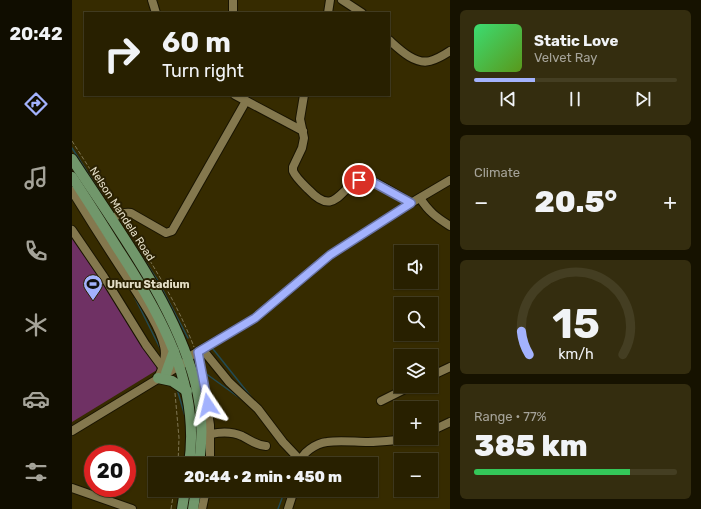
<!DOCTYPE html>
<meta charset="utf-8">
<style>
:root{--surface:#282000;--page:#342d0f;--text:#f1f3f6;--muted:#a5a399;--line:#443e22;--accent:#a3b2fd}
body{margin:0;font-family:Rubik,sans-serif;background:var(--page);color:var(--text);height:100vh;display:flex;flex-direction:column;font-size:15px;white-space:nowrap}
*{box-sizing:border-box;margin:0}
p{font-size:13px;color:var(--muted)}
.icon{flex:none;width:22px;height:22px;fill:none;stroke:currentColor;stroke-width:2;stroke-linecap:round;stroke-linejoin:round}
.map{position:relative;flex:1;overflow:hidden}
.sheet{display:flex;flex-direction:column;gap:10px;padding:10px;background:#161200;width:251px}
.sheet>*{flex:none}
.banner{position:absolute;left:12px;top:12px;width:306px;height:84px;border-radius:0px;box-shadow:0 1px 3px #0004,0 0 0 1px var(--line);background:#282000;color:var(--text);overflow:hidden}
.fabs{position:absolute;left:322px;top:245px;display:grid;gap:8px}
.fabs a{display:grid;place-items:center;width:44px;height:44px;border-radius:0px;background:var(--surface);box-shadow:0 1px 3px #0004,0 0 0 1px var(--line);font-size:20px}
.speed{position:absolute;left:12px;top:445px;display:flex;gap:8px;font-size:20px;font-weight:700;text-align:center}
.speed>*{display:grid;place-content:center;width:52px;height:52px;border-radius:50%;background:var(--surface);box-shadow:0 1px 3px #0004,0 0 0 1px var(--line);line-height:1}
.speed .limit{border:6px solid #d22;background:#fff;color:#111}
.pin{position:absolute;display:grid;place-items:center;width:34px;height:34px;color:#fff;margin:-17px;border:2px solid #fff;border-radius:50%;box-shadow:0 1px 4px #0007}
.me{position:absolute;width:44px;margin:-22px;rotate:350deg;stroke-linejoin:round;filter:drop-shadow(0 0 3px #0008)}
.turn{display:flex;align-items:center;gap:14px;height:84px;padding:0 12px;font-size:18px}
.turn .icon{width:52px;height:52px;stroke-width:2.5}
.turn b{display:block;font-size:28px;line-height:34px}
.big{font-size:30px;font-weight:800;line-height:1.1}
.sheet .card{flex:1;display:flex;flex-direction:column;justify-content:center;gap:6px;min-width:0;padding:0 14px;border-radius:6px;background:var(--page)}
.sheet .dial{align-items:center;gap:0}
.dial svg{height:104px;overflow:visible;fill:none;stroke:var(--line);stroke-width:7;stroke-linecap:round;text-anchor:middle}
.dial text{fill:var(--text);stroke:none}
.song{display:flex;align-items:center;gap:12px}
.cover{width:48px;height:48px;border-radius:6px;background:linear-gradient(135deg,hsl(140 70% 55%),hsl(90 70% 35%))}
.played{height:4px;border-radius:2px;background:linear-gradient(90deg,var(--accent) 30%,var(--line) 30%)}
.keys{display:flex;justify-content:space-around;direction:ltr}
.heat{display:flex;justify-content:space-between;align-items:center;font-size:22px;direction:ltr}
.charge{height:6px;border-radius:3px;background:linear-gradient(90deg,#34c759 77%,var(--line) 0)}
.trip{position:absolute;left:76px;top:457px;width:230px;height:40px;border-radius:0px;background:var(--surface);box-shadow:0 1px 3px #0004,0 0 0 1px var(--line);font-weight:800;line-height:40px;text-align:center}
main{display:flex;flex:1;min-height:0}
.dock{display:flex;flex-direction:column;width:72px;justify-content:space-around;align-items:center;background:#100d00;color:var(--muted)}
.dock .icon{width:28px;height:28px}
.dock .active{color:var(--accent)}
.dock b{font-size:18px;color:var(--text)}
.map>svg:first-child{display:block}
</style>
<main>
<nav class="dock">
<b>20:42</b>
<svg class="icon active" aria-label="directions" viewBox="0 0 24 24"><path d="M12 3l9 9-9 9-9-9zM9 14v-3h6M13 9l2 2-2 2"/></svg>
<svg class="icon" aria-label="music" viewBox="0 0 24 24"><path d="M9 18V5l10-2v13"/><circle cx="6" cy="18" r="3"/><circle cx="16" cy="16" r="3"/></svg>
<svg class="icon" aria-label="phone" viewBox="0 0 24 24"><path d="M5 4h4l2 5-3 2q2 4 5 5l2-3 5 2v4C11 20 4 13 5 4z"/></svg>
<svg class="icon" aria-label="climate" viewBox="0 0 24 24"><path d="M12 3v18M4 7l16 10M4 17L20 7"/></svg>
<svg class="icon" aria-label="car" viewBox="0 0 24 24"><path d="M5 17H2v-5l4-1 3-4h7l3 4 3 1v5h-3M9 17h6M6 11h13"/><circle cx="7" cy="17" r="2"/><circle cx="17" cy="17" r="2"/></svg>
<svg class="icon" aria-label="filters" viewBox="0 0 24 24"><path d="M4 7h16M4 17h16"/><circle cx="9" cy="7" r="2"/><circle cx="15" cy="17" r="2"/></svg>
</nav>
<div class="map">
<svg width="378" height="509" viewBox="0 0 378 509">
<rect width="100%" height="100%" fill="#362b00"/>
<!-- green -->
<polygon fill="#6f3164" points="0,237 84,364 85,370 0,422"/>
<g fill="none" stroke-linecap="round" stroke-linejoin="round">
<!-- stream -->
<g stroke="#224a53" stroke-width="1.5">
<polyline points="0,148 30,195"/>
<polyline points="60,241 86,281 116,338"/>
<polyline points="64,296 63,298 89,350"/>
<polyline points="141,349 180,398"/>
<polyline points="133,373 172,401"/>
<polyline points="105,389 113,416"/>
<polyline points="219,456 222,464"/>
<polyline points="206,509 213,490"/>
</g>
<!-- minor casing -->
<g stroke="#191401" stroke-width="10">
<g id="minor">
<polyline points="80,0 84,13"/>
<polyline points="270,0 290,13"/>
<polyline points="161,13 161,0"/>
<polyline points="256,13 258,0"/>
<path d="M317,40C327,49 343,65 358,61C365,59 372,55 378,51"/>
<polyline points="163,95 231,131"/>
<path d="M232,95L228,119L232,138L230,148L221,167V171C224,178 231,184 237,190C267,222 269,177 296,180C304,181 330,198 339,203"/>
<path d="M0,191C19,222 38,252 58,282C69,299 88,327 92,346C95,357 91,368 86,378"/>
<path d="M348,198C357,212 364,217 378,226"/>
<path d="M39,219C46,215 51,212 59,213L94,233L100,231L174,101"/>
<polyline points="0,230 32,277 74,345 91,368"/>
<polyline points="131,350 157,382 186,409 211,442 228,460"/>
<polyline points="126,353 138,425 138,464"/>
<polyline points="115,358 183,318 258,255 339,203 378,180"/>
<polyline points="359,376 378,367"/>
<polyline points="309,401 339,386"/>
<polyline points="0,431 112,363"/>
<polyline points="359,431 378,422"/>
<path d="M139,434C149,432 161,432 170,436C180,441 183,445 194,446"/>
<path d="M228,464C228,453 245,443 255,442C268,440 283,442 296,442C310,442 323,440 337,439L342,438"/>
<polyline points="0,488 60,509"/>
<polyline points="130,509 134,490"/>
<polyline points="216,509 222,490"/>
</g>
</g>
<!-- major casing -->
<g stroke="#191401" stroke-width="12">
<g id="major">
<path d="M0,159C44,227 102,303 123,382C130,408 131,437 127,464"/>
<path d="M0,177C16,201 31,225 46,249C88,313 129,385 117,464"/>
<polyline points="94,373 102,351"/>
<polyline points="86,378 100,381 115,391"/>
<polyline points="110,509 113,490"/>
<polyline points="121,509 124,490"/>
</g>
</g>
<!-- path -->
<g stroke="#7e7552" stroke-width="1" stroke-dasharray="4 2" stroke-linecap="butt">
<polyline points="0,141 43,208"/>
<path d="M52,220C78,260 105,302 122,347"/>
<polyline points="103,393 107,438 106,464"/>
<polyline points="99,509 102,490"/>
</g>
<!-- minor -->
<use href="#minor" stroke="#84784e" stroke-width="8"/>
<!-- major -->
<use href="#major" stroke="#71976b" stroke-width="10"/>
</g>
<g fill="none" stroke-linecap="round" stroke-linejoin="round">
<!-- route casing -->
<g stroke="#6a74a4" stroke-width="10">
<polyline id="route" points="136,405 126,352 183,318 258,255 339,203 297,180 287,180"/>
</g>
<!-- route -->
<use href="#route" stroke="#a3b2fd" stroke-width="7"/>
</g>
<!-- icons -->
<defs>
<g id="stadium-pin" transform="scale(1)"><path d="M0 17L-7.5 6A9.5 9.5 0 1 1 7.5 6Z" fill="#a3b2fd" stroke="#2a2102"/><path d="M0-5a6.5 5 0 1 0 0 10a6.5 5 0 1 0 0-10ZM-3.5-1.8h7v3.6h-7Z" fill="#111"/></g>
</defs>
<g fill-rule="evenodd">
<use href="#stadium-pin" x="21" y="284"/>
</g>
<g text-anchor="middle" dominant-baseline="central" stroke-width="4" stroke-linejoin="round" paint-order="stroke">
<!-- street labels -->
<g font-size="11" fill="#e4dec7" stroke="#2a2102">
<text transform="translate(50 214) rotate(57)">Nelson Mandela Road</text>
</g>
<!-- poi labels -->
<g font-size="11" font-weight="bold" fill="#e4dec7" stroke="#2a2102" text-anchor="start">
<text x="35" y="284">Uhuru Stadium</text>
</g>
</g>
</svg>
<div class="fabs">
<a><svg class="icon" aria-label="sound" viewBox="0 0 24 24"><path d="M4 9h4l5-4v14l-5-4H4zM17 9q2 3 0 6"/></svg></a>
<a><svg class="icon" aria-label="search" viewBox="0 0 24 24"><circle cx="10" cy="10" r="6"/><path d="M15 15l6 6"/></svg></a>
<a><svg class="icon" aria-label="layers" viewBox="0 0 24 24"><path d="M12 4l9 5-9 5-9-5zM3 14l9 5 9-5"/></svg></a>
<a>+</a>
<a>−</a>
</div>
<div class="speed"><div class="limit">20</div></div>
<div class="pin" style="left:287px;top:180px;background:#d93025"><svg class="icon" aria-label="arrive" viewBox="0 0 24 24"><path d="M6 21V4h12l-3 4 3 4H6"/></svg></div>
<svg class="me" style="left:136px;top:405px" viewBox="-20 -20 40 40"><path d="M0-17L14 15 0 8-14 15z" fill="#a3b2fd" stroke="#fff" stroke-width="4"/></svg>
<div class="trip">20:44 · 2 min · 450 m</div>
<div class="banner">
<div class="turn"><svg class="icon" aria-label="right" viewBox="0 0 24 24"><path d="M7 20v-9h11M14 6l5 5-5 5"/></svg><div><b>60 m</b>Turn right</div></div>
</div>
</div>
<section class="sheet">
<div class="card">
<div class="song"><i class="cover"></i><div><b>Static Love</b><p>Velvet Ray</p></div></div>
<div class="played"></div>
<div class="keys"><svg class="icon" aria-label="previous" viewBox="0 0 24 24"><path d="M18 5L8 12l10 7zM5 5v14"/></svg><svg class="icon" aria-label="pause" viewBox="0 0 24 24"><path d="M8 5v14M16 5v14"/></svg><svg class="icon" aria-label="next" viewBox="0 0 24 24"><path d="M6 5l10 7-10 7zM19 5v14"/></svg></div>
</div>
<div class="card"><p>Climate</p>
<div class="heat"><a>−</a><b class="big">20.5°</b><a>+</a></div>
</div>
<div class="card dial"><svg viewBox="0 0 100 80">
<path d="M14 69A42 42 0 1 1 86 69"/>
<path d="M14 69A42 42 0 0 1 8 51" stroke="#a3b2fd"/>
<text x="50" y="56" font-size="32" font-weight="700">15</text>
<text x="50" y="72" font-size="11">km/h</text>
</svg></div>
<div class="card"><p>Range · 77%</p><b class="big">385 km</b><div class="charge"></div></div>
</section>
</main>
